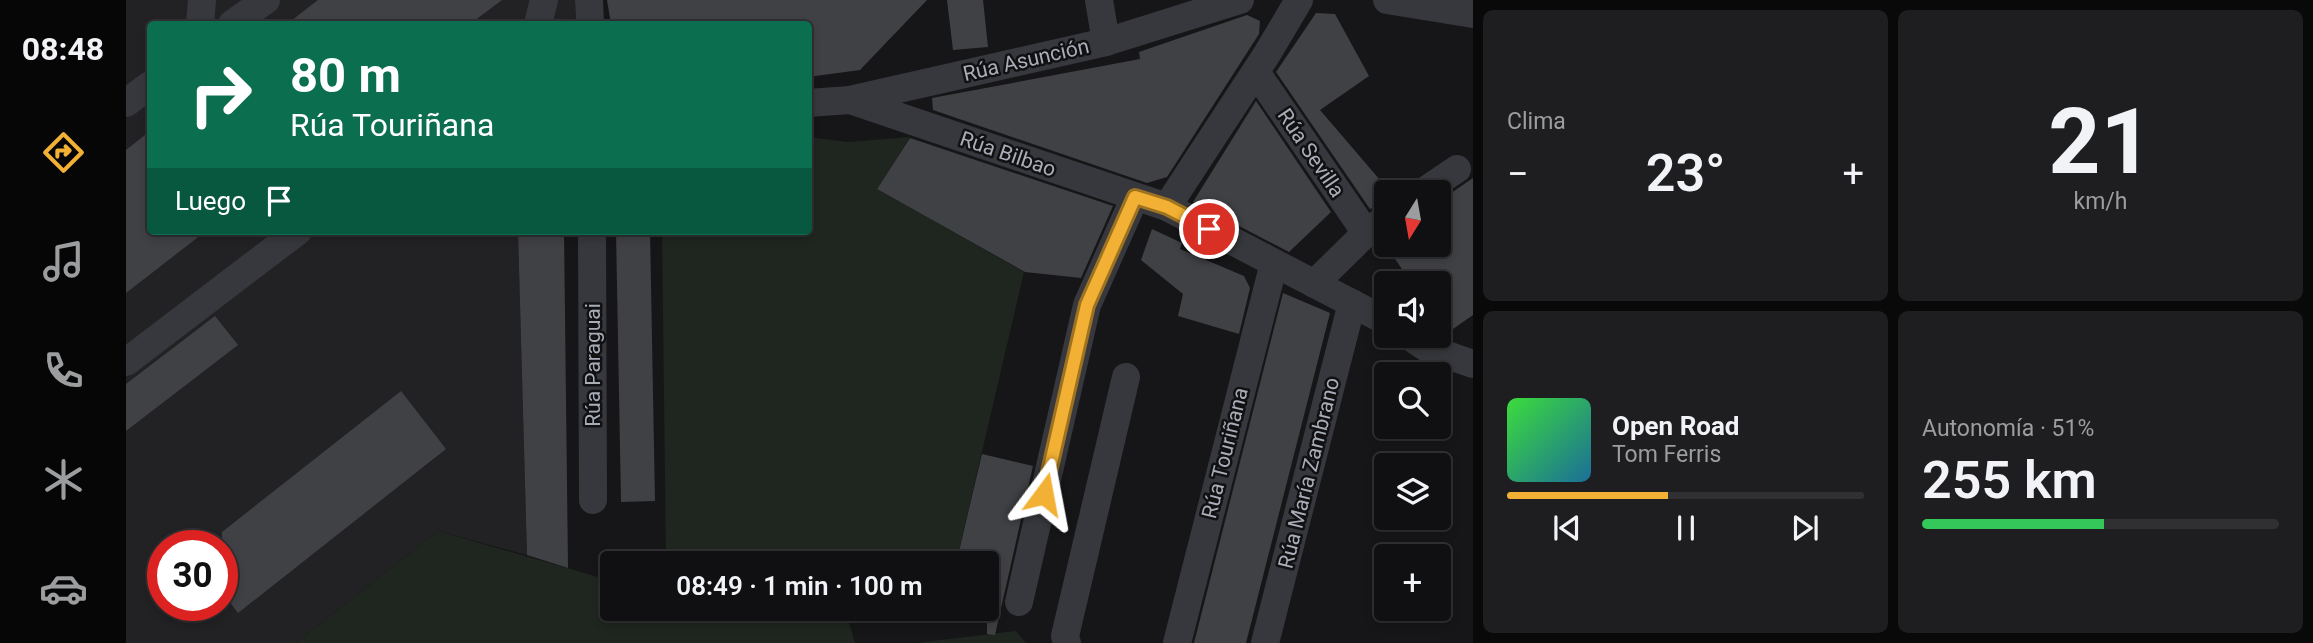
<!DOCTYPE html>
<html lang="es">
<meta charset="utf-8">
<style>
:root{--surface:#101012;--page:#1e1e20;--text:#f1f3f6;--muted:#9c9d9f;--line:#303032;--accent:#f2b134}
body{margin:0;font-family:Roboto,sans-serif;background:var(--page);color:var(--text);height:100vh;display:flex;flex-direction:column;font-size:26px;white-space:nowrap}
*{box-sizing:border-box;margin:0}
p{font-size:23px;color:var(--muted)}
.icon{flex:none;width:38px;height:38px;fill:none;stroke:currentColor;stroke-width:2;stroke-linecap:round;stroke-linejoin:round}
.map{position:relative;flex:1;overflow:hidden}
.drawer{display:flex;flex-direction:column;gap:10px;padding:10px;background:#09090a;width:840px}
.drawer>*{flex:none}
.guide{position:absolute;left:21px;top:21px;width:665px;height:214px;border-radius:7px;box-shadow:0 4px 10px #0003,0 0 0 2px var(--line);background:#0b6e4f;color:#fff;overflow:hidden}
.needle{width:46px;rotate:191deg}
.tools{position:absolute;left:1248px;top:180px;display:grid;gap:14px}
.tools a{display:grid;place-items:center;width:77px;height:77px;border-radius:7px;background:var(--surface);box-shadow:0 4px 10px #0003,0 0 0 2px var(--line);font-size:35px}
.speed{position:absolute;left:21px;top:530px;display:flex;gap:14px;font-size:35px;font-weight:700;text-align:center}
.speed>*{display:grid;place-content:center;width:91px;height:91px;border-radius:50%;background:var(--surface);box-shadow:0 4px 10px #0003,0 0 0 2px var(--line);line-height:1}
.speed .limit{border:10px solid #d22;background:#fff;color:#111}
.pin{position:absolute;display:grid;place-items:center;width:60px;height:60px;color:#fff;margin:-30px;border:4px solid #fff;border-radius:50%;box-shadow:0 2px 7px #0007}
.me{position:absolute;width:77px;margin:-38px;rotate:13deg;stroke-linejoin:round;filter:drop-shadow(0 0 5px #0008)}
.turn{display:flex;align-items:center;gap:24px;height:147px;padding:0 28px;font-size:32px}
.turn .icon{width:91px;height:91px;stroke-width:2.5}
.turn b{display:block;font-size:49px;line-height:60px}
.then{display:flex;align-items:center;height:66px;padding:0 28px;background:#0003;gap:14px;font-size:26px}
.big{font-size:52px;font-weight:600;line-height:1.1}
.drawer .tile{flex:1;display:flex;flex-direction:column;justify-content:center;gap:10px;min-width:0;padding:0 24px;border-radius:10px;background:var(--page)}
.drawer .dial{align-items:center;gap:0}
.dial b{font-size:91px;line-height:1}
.song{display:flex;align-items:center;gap:21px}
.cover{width:84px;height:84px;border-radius:10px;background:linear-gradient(135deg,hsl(120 70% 55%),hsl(200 70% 35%))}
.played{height:7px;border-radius:4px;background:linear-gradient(90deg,var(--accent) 45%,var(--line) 45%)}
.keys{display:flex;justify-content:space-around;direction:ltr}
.heat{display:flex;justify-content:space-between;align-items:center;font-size:38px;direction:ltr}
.charge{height:10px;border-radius:5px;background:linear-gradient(90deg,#34c759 51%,var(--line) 0)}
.drawer .tiles{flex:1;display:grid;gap:10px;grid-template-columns:repeat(2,1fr)}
.trip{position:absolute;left:474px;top:551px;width:399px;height:70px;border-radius:7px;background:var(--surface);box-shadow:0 4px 10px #0003,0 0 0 2px var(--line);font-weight:600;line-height:70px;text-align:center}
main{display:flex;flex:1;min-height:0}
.tab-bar{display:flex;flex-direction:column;width:126px;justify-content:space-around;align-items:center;background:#060607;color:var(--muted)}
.tab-bar .icon{width:49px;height:49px}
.tab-bar .selected{color:var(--accent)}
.tab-bar b{font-size:32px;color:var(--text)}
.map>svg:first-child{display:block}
</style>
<main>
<nav class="tab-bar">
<b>08:48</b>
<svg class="icon selected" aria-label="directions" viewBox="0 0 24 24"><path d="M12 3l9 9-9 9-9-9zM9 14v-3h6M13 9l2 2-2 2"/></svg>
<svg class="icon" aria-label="music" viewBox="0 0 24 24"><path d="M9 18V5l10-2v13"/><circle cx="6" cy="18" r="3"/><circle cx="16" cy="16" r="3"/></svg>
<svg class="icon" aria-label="phone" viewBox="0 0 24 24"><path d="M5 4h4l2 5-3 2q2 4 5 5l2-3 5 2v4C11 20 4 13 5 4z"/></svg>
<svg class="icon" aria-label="climate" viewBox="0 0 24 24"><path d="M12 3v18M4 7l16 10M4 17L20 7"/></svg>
<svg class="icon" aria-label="car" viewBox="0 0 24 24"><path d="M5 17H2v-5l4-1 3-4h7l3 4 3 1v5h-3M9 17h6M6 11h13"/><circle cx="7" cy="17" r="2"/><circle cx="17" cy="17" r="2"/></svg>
</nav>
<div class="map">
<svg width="1347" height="643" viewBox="0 0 1347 643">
<rect width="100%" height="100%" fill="#161618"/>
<!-- built -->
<path fill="#222225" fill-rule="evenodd" d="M0,0H449V24H24V231H392L401,555L312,531L170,643H0ZM37,546H96V606H37Z"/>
<!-- green -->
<g fill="#1e261f">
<polygon points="683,137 722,142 784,137 751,189 898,272 830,563 540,563 536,231 682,231"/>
<polygon points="312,531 486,581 486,609 719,609 729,643 170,643"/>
<polygon points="890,631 900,643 790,643"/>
</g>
<!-- building -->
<g fill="#404145">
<polygon points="192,0 376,0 344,24 161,24"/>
<polygon points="481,0 801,0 734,70 682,77 682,24 485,24"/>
<polygon points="821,0 857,0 862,47 827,50"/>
<polygon points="1190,13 1209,14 1243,76 1194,110 1260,187 1260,202 1244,209 1150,72"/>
<polygon points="1121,15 1134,21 1133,34 1041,177 1021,183 807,110 806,98 1014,59 1013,52"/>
<polygon points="1130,101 1205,212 1163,252 1067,202"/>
<polygon points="24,131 24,231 80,231 0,293 0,150"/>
<polygon points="784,138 987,206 955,278 899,272 751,189"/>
<polygon points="1347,178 1347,315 1317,336 1312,334 1312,284 1286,284 1257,241 1260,239 1260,245 1309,245 1312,249 1312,202"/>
<polygon points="1026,229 1056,243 1054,249 1118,276 1124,288 1113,334 1052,316 1057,294 1015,260"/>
<polygon points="392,231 438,231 442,568 401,555"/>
<polygon points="490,231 524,231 529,501 495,502"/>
<polygon points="1157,293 1204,313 1120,643 1068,643"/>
<polygon points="89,316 112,345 0,431 0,384"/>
<polygon points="275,391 320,449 112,613 96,592 96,532"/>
<polygon points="856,454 907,466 869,635 861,634 861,564 830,564"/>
</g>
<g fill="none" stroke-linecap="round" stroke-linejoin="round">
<!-- minor -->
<g stroke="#37383d" stroke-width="28">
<polyline points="463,0 464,24"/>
<polyline points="973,0 980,42"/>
<polyline points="1261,0 1347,14"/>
<polyline points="74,24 76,0"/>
<polyline points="106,24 140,0"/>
<polyline points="412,24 418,0"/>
<polyline points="1130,72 1240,233"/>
<polyline points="724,100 1041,207 1260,321"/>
<polyline points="0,103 24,85"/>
<polyline points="682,103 724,100 980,42 1114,0"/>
<polyline points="1297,192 1331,169"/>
<polyline points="1041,207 1141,54 1173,0"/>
<polyline points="466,231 467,500"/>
<polyline points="1188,284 1240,233 1260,218"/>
<polyline points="1283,336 1301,348 1347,364"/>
<polyline points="0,362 172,231"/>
<polyline points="893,602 961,305 1009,197"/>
<polyline points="941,643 939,636 1000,377"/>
<polyline points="1051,643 1148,263"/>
<polyline points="1139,643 1226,303"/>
</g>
</g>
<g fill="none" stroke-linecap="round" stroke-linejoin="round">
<!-- route casing -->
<g stroke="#9d7322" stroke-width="18">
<polyline id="route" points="918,494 961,305 1009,197 1041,207 1083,229"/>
</g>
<!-- route -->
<use href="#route" stroke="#f2b134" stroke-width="12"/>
</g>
<g text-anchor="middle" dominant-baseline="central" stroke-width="5" stroke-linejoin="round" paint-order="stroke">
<!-- street labels -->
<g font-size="21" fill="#a8adb8" stroke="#111113">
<text transform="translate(900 60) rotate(-13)">Rúa Asunción</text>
<text transform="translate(1185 153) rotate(56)">Rúa Sevilla</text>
<text transform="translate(882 154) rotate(19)">Rúa Bilbao</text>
<text transform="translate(467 365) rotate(-90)">Rúa Paraguai</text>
<text transform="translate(1099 453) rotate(-76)">Rúa Touriñana</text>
<text transform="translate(1183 473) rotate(-76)">Rúa María Zambrano</text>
</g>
</g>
</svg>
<div class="tools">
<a><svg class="needle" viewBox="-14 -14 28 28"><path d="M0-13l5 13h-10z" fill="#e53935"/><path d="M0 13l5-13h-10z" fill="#9c9d9f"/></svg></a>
<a><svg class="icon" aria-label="sound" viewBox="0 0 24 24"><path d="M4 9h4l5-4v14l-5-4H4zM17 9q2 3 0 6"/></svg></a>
<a><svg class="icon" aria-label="search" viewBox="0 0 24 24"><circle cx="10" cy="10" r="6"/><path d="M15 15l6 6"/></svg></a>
<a><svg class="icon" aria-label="layers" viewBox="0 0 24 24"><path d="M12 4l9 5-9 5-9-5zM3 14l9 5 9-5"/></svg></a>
<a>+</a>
</div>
<div class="speed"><div class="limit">30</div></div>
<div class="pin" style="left:1083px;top:229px;background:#d93025"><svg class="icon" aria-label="arrive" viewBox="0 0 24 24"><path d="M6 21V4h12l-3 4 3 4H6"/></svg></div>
<svg class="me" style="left:918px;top:494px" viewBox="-20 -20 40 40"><path d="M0-17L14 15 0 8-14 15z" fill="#f2b134" stroke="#fff" stroke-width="4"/></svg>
<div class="trip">08:49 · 1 min · 100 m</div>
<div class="guide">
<div class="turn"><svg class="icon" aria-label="right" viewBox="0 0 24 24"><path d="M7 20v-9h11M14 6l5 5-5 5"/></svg><div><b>80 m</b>Rúa Touriñana</div></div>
<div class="then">Luego<svg class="icon" aria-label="arrive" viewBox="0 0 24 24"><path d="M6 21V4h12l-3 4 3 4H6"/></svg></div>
</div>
</div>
<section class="drawer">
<div class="tiles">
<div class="tile"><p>Clima</p>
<div class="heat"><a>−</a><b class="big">23°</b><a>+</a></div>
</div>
<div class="tile dial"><b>21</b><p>km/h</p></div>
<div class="tile">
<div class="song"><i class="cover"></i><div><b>Open Road</b><p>Tom Ferris</p></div></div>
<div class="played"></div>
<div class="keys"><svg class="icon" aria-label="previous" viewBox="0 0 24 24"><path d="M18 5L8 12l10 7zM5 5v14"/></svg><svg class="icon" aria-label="pause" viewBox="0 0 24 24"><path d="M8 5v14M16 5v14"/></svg><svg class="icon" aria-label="next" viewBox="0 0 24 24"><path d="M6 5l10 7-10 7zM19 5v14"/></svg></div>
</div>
<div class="tile"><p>Autonomía · 51%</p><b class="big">255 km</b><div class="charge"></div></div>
</div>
</section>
</main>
